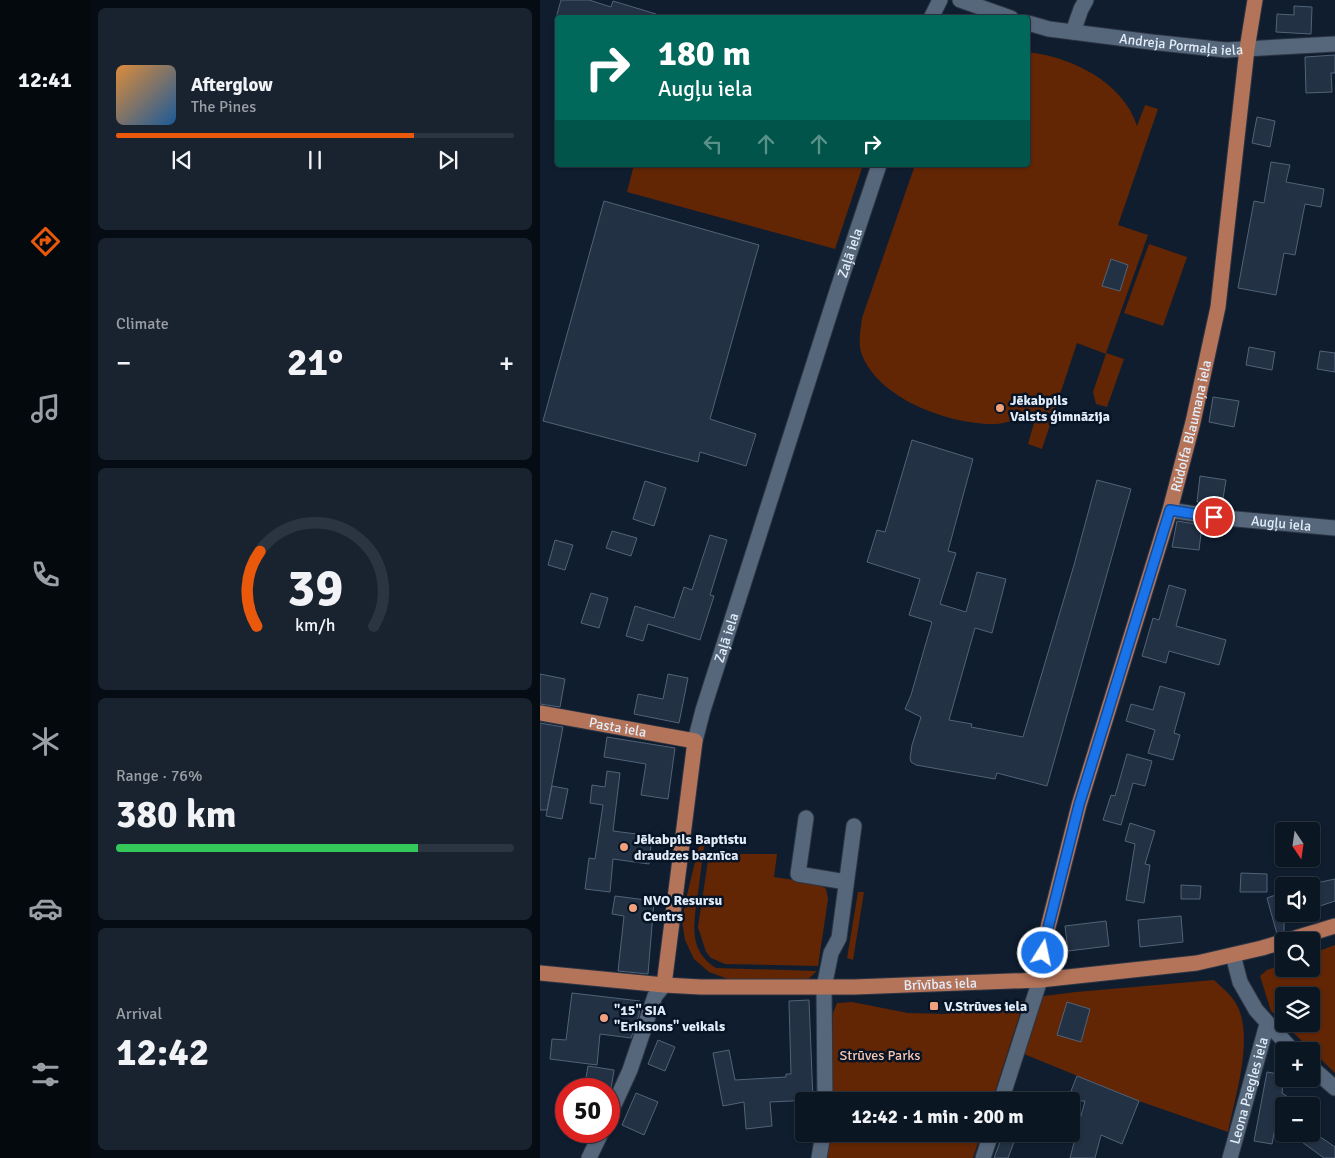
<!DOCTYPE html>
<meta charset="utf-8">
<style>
:root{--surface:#0b1623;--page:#192330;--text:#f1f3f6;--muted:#9a9fa6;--line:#2b3541;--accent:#ea580c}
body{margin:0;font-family:Signika,sans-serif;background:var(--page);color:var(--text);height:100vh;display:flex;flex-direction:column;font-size:19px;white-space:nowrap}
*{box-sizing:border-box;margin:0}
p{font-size:16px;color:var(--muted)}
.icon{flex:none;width:28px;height:28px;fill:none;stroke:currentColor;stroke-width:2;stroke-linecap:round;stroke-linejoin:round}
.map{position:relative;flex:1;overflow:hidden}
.sheet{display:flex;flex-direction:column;gap:8px;padding:8px;background:#060c13;width:450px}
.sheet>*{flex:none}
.banner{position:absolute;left:15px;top:15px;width:475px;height:152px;border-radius:5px;box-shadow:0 1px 4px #0004,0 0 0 1px var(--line);background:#00695c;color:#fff;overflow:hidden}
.needle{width:32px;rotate:167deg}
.controls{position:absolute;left:735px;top:822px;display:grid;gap:10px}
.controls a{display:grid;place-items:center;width:45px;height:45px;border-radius:5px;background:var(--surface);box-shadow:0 1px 4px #0004,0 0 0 1px var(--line);font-size:25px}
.speed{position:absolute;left:15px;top:1078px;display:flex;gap:10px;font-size:25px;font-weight:700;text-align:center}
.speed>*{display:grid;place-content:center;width:65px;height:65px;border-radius:50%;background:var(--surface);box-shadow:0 1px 4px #0004,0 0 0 1px var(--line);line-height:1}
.speed .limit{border:8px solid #d22;background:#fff;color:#111}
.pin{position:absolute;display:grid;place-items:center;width:42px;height:42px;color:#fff;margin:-21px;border:2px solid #fff;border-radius:50%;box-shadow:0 1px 5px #0007}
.me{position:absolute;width:55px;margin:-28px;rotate:10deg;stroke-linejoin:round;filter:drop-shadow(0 0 4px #0008)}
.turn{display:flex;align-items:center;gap:18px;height:105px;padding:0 20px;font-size:22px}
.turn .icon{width:65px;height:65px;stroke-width:2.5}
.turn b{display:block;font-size:35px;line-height:42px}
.lanes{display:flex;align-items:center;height:48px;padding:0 20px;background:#0003;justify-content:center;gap:25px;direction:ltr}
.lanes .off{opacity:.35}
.big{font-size:38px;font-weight:700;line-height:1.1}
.sheet .tile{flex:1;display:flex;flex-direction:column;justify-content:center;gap:8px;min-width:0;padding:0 18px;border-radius:8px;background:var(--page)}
.sheet .dial{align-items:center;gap:0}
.dial svg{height:130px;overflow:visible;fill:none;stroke:var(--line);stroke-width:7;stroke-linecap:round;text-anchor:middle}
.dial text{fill:var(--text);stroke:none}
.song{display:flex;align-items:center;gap:15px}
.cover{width:60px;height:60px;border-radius:8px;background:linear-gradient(135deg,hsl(30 70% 55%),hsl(210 70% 35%))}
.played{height:5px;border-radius:2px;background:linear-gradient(90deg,var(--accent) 75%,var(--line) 75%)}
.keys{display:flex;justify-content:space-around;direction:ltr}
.heat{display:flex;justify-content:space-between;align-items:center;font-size:28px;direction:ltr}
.charge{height:8px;border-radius:4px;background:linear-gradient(90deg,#34c759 76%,var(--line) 0)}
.trip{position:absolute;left:255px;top:1092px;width:285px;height:50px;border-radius:5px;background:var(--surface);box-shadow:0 1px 4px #0004,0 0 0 1px var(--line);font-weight:700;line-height:50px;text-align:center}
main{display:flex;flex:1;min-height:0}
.menu{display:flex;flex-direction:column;width:90px;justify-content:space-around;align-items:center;background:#04090e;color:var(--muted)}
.menu .icon{width:35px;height:35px}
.menu .current{color:var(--accent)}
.menu b{font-size:22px;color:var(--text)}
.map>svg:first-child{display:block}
</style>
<main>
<nav class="menu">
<b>12:41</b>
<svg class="icon current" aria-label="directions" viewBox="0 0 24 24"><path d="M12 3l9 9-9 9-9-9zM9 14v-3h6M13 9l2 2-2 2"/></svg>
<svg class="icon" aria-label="music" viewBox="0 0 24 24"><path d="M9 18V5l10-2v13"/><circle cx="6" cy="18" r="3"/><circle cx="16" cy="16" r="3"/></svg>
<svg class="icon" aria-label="phone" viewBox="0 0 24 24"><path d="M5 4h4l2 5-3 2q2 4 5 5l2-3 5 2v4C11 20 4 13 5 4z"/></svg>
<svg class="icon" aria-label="climate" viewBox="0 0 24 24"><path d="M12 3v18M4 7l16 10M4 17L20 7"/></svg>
<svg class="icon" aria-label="car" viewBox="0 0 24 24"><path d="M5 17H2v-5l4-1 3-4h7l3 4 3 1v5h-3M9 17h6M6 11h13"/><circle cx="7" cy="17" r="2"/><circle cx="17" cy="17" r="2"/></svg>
<svg class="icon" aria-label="filters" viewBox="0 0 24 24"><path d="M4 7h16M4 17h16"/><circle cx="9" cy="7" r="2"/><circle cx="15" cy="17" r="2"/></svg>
</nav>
<section class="sheet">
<div class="tile">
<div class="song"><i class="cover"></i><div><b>Afterglow</b><p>The Pines</p></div></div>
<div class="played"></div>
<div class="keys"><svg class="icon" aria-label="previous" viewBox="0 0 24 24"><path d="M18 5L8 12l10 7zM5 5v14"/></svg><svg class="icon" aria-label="pause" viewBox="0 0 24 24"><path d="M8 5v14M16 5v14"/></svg><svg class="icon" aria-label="next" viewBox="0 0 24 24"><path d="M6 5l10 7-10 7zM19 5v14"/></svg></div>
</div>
<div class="tile"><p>Climate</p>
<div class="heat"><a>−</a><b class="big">21°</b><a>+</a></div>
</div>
<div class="tile dial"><svg viewBox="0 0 100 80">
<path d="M14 69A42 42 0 1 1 86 69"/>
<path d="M14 69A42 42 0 0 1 16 23" stroke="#ea580c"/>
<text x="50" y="56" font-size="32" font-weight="700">39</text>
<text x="50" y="72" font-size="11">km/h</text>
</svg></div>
<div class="tile"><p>Range · 76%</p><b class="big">380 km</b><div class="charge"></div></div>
<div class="tile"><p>Arrival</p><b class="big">12:42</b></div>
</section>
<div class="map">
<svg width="795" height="1158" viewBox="0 0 795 1158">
<rect width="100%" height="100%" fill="#0f1d2f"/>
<!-- green -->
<g fill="#632604" fill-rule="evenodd">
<path d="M488,52C530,57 583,81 597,126L605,105L618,109L578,225L608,235L566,353L584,359L567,407L556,404L553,392L566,354L537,343L502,449L488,444L496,416C488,414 464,425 452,424C408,424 336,398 321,352C318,341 321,328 322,318L375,165H488Z"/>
<polygon points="94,165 323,165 295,249 87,192"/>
<polygon points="609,244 647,257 623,326 584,313"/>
<path d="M159,846H164C162,862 160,878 158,893C154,922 147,950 176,968L277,971L267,980L188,979L169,972L154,959L145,940L142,921L146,899Z"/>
<polygon points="169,854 237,854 234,877 280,884 286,889 288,899 278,966 185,964 171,958 166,952 158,927"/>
<polygon points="318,892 324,892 313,960 307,958"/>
<path d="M795,945V1073L731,1011L720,976L727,970L744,964V969H771V954ZM744,996H771V1024H744Z"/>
<path d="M674,980C680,986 688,992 693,999C717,1030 695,1096 688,1132L599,1101L484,1054L501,999L504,996L536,992Z"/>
<polygon points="484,1001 452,1101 291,1101 293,1013 297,1003 312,1002 368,1013 405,1014 455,1003"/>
<polygon points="289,1134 441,1134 433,1158 285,1158"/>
</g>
<!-- building -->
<g fill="#223144" stroke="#526378">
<polygon points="21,0 49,0 71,7 73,1 116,14 116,18 16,18"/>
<polygon points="754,6 772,7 771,34 736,32 737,14 754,15"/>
<polygon points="795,55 795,73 791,73 792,92 766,93 765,57"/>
<polygon points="717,117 735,121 730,147 712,143"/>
<polygon points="731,162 750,165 746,182 784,189 781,207 765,204 755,255 744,253 736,295 698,288 714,201 724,203"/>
<polygon points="64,201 219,245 170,419 216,434 206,466 160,452 158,462 3,421"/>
<polygon points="571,259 588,265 580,291 562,286"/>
<polygon points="709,347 735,352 732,370 706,365"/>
<polygon points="780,351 795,353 795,372 777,369"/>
<polygon points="673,397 699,401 694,427 669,422"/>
<polygon points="372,440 433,459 408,551 416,553 400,604 426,612 437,572 466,579 452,633 435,628 409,720 432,724 431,727 483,737 534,565 557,480 591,489 507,786 457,773 455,779 376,765 371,762 370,758 372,745 381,717 365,709 371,695 392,622 369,615 380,579 327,562 337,530 345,532"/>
<polygon points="660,476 686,480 682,505 657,502"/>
<polygon points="105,481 126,488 114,526 93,519"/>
<polygon points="637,521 662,525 659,550 632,547"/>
<polygon points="72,531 97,538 91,556 66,548"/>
<polygon points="170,535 187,540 170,595 174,596 160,640 108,624 103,641 86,636 95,606 134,618 144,587 152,590"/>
<polygon points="15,540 33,545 25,570 8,565"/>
<polygon points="629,585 646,590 636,626 686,640 679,665 629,651 626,663 602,656 613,618 619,620"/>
<polygon points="51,593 68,598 59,628 41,623"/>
<polygon points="0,674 25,679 20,707 0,704"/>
<polygon points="128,674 148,678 139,723 94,714 98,694 123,699"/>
<polygon points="620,686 645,693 634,733 640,735 633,760 608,753 615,730 586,721 591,704 613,710"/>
<polygon points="0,723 23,727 7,810 0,810"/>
<polygon points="67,737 135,748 128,799 101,795 106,764 64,757"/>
<polygon points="587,754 612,761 605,786 593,783 581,825 563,820 571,795 575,796"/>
<polygon points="67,771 80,773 73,831 112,836 109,864 73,859 70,892 45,889 49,858 55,859 63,805 50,803 52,785 65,787"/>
<polygon points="12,786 28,789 22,819 6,816"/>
<polygon points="590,823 615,831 605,864 610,865 604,903 586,900 595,844 585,841"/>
<polygon points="701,873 727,874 727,892 700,892"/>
<polygon points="795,879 795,901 771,909 771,884"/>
<polygon points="641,885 661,886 660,899 641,899"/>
<polygon points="744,892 744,932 737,934 727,898"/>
<polygon points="75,896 114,901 108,974 78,971 84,916 72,914"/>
<polygon points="641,916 643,942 600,947 598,920"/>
<polygon points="566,921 569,946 528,951 525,926"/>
<polygon points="32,993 100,1001 99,1015 91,1038 60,1034 57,1065 10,1059 12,1039 26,1040"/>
<polygon points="269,1000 273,1100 230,1102 232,1126 206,1129 204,1102 183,1106 173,1053 189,1050 195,1080 246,1077 246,1074 251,1074 249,1001"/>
<polygon points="527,1002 550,1009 541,1042 517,1035"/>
<polygon points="118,1040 135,1047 125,1071 108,1064"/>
<polygon points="48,1066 74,1070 71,1089 44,1089"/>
<polygon points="727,1072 744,1075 742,1093 761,1106 738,1106 744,1110 744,1129 736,1123 732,1144 714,1141"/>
<polygon points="537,1076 599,1101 582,1144 561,1135 555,1158 530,1158 545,1101 527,1101"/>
<polygon points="96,1093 118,1102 104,1135 82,1125"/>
<polygon points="463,1134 477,1134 468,1158 454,1158"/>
<polygon points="751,1134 776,1134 795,1147 795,1158 784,1158"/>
</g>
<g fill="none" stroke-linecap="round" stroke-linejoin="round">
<!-- minor casing -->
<g stroke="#2d3544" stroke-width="17">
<g id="minor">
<polyline points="420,0 471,18"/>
<polyline points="391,18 400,0"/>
<path id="s1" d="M488,23L509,29L611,42L686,50L795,44"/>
<polyline points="533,32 541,9 546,0"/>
<path id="s2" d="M630,510L674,517L795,528"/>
<path id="s3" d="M155,741L163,710L297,291L339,165"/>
<polyline points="266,818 258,874 306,882"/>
<polyline points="693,955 700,982 716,1010 753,1051"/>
<polyline points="771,1067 795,1088"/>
<polyline points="285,1101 284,987 291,953 299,938 314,826"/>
<polyline points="461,1101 500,980"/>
<polyline points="69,1116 90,1070 115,996 124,985"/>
<polyline points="49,1158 62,1131"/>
<polyline points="279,1158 283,1134"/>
<polyline points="443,1158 451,1134"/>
<path id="s4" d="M690,1158L727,1024"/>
</g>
</g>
<!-- major casing -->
<g stroke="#2d3544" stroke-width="17">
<g id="major">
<path id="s5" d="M0,713L155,741L124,985"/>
<path id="s6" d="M0,973L124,985L161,987H314L500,980L657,963L722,948L795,926"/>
<path id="s7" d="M500,980L505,939L539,805L630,510L653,422L678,307L707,49L715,0"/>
</g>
</g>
<!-- minor -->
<use href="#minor" stroke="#56677c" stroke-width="15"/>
<!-- major -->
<use href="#major" stroke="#b4745a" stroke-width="15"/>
</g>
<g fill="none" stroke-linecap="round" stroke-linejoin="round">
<!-- route casing -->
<g stroke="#114b97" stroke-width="12">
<polyline id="route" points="503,953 505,940 539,805 630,510 674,517"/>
</g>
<!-- route -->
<use href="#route" stroke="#1a73e8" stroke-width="9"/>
</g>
<!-- markers -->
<g fill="#f2a17e" stroke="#061425" stroke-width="2">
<circle cx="460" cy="408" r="5"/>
<circle cx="84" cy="847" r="5"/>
<circle cx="93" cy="908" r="5"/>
<rect x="389" y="1001" width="10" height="10" rx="2.5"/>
<circle cx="64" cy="1018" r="5"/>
</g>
<g text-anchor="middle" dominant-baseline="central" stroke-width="5" stroke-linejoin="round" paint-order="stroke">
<!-- street labels -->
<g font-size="14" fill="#e3edfa" stroke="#061425">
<text stroke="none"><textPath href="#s1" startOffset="155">Andreja Pormaļa iela</textPath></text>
<text stroke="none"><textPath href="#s3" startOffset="512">Zaļā iela</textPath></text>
<text stroke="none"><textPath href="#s7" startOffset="575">Rūdolfa Blaumaņa iela</textPath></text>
<text stroke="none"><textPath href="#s2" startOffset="112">Augļu iela</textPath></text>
<text stroke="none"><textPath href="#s3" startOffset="108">Zaļā iela</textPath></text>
<text stroke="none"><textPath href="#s5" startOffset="79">Pasta iela</textPath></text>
<text stroke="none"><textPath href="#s6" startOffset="401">Brīvības iela</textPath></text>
<text stroke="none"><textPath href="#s4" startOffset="70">Leona Paegles iela</textPath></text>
</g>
<!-- poi labels -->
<g font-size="14" font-weight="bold" fill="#e3edfa" stroke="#061425" text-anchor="start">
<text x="470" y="400">Jēkabpils<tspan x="470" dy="16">Valsts ģimnāzija</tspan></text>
<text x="94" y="839">Jēkabpils Baptistu<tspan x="94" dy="16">draudzes baznīca</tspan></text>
<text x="103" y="900">NVO Resursu<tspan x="103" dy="16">Centrs</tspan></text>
<text x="404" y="1006">V.Strūves iela</text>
<text x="74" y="1010">"15" SIA<tspan x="74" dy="16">"Eriksons" veikals</tspan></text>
</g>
<!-- park labels -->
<g font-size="14" fill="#f7c5b0" stroke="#061425">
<text x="340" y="1055">Strūves Parks</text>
</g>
</g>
</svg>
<div class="controls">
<a><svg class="needle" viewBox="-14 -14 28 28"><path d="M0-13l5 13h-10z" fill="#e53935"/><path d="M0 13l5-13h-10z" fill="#9a9fa6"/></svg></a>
<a><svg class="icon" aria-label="sound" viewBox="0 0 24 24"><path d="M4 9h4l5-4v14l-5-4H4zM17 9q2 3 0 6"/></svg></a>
<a><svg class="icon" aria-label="search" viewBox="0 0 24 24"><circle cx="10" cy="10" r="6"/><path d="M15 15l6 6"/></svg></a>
<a><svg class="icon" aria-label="layers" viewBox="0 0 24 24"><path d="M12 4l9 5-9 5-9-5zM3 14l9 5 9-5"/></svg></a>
<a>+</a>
<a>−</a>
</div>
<div class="speed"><div class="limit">50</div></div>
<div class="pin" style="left:674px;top:517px;background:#d93025"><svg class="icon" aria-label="arrive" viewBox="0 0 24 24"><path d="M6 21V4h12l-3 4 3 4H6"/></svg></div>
<svg class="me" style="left:503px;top:953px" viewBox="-20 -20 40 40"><circle r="17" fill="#1a73e8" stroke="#fff" stroke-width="3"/><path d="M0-11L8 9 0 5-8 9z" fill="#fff"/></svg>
<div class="trip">12:42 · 1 min · 200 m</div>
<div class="banner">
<div class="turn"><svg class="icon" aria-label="right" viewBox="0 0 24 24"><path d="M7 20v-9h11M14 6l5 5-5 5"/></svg><div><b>180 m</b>Augļu iela</div></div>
<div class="lanes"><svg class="icon off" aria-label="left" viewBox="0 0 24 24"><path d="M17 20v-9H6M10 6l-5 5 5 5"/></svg><svg class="icon off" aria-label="ahead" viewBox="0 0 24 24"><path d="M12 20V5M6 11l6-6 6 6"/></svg><svg class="icon off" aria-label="ahead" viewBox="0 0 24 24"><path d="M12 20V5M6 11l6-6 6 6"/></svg><svg class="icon" aria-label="right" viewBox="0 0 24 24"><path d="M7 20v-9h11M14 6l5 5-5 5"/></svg></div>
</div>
</div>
</main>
